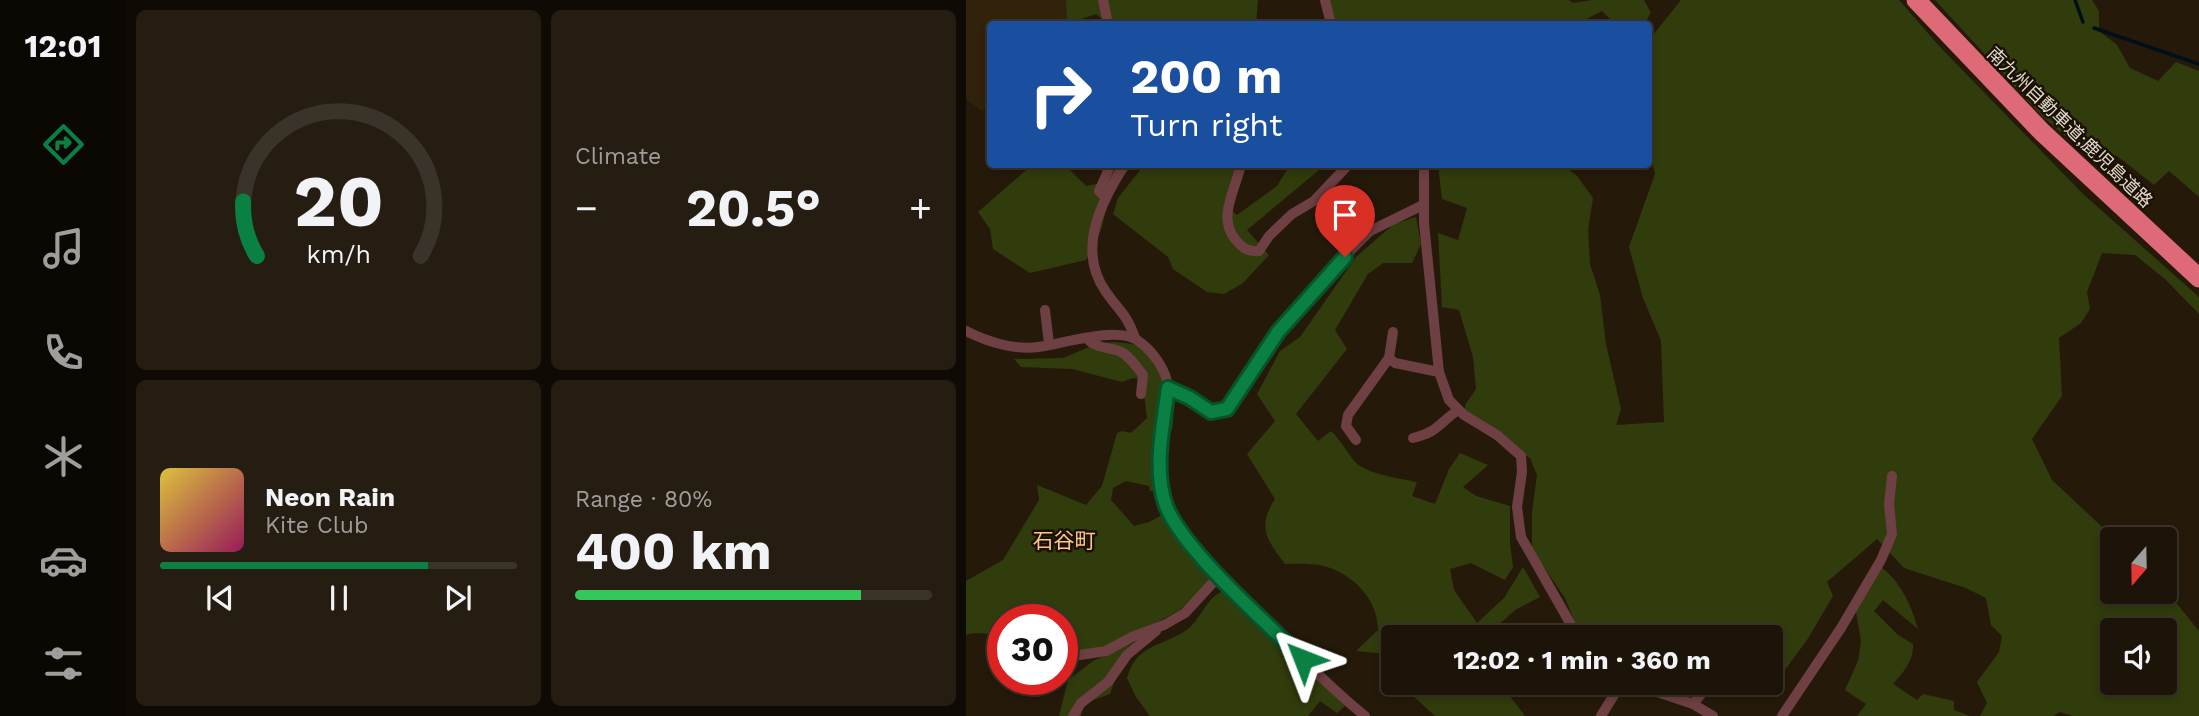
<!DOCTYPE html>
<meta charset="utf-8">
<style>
:root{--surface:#1c1408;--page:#251d12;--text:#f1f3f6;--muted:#a09e9c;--line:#3a3329;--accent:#0b8043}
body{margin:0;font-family:"Work Sans","Noto Sans JP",sans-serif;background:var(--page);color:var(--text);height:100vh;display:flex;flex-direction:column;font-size:26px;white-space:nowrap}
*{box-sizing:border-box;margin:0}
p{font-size:23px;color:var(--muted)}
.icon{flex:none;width:38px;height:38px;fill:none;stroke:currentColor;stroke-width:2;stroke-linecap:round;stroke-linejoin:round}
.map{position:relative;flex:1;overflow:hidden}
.drawer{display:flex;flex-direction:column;gap:10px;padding:10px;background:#0f0b04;width:840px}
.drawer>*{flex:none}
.banner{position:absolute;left:21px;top:21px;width:665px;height:147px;border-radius:7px;box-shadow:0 4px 10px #0003,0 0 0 2px var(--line);background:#1a4fa0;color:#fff;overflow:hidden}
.needle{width:46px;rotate:200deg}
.fabs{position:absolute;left:1134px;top:527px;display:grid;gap:14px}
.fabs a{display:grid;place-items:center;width:77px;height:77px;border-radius:7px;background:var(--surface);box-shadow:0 4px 10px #0003,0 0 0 2px var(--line);font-size:35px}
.speed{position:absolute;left:21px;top:604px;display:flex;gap:14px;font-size:35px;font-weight:700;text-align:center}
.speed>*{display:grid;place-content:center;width:91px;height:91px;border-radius:50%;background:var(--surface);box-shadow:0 4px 10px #0003,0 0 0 2px var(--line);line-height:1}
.speed .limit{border:10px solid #d22;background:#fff;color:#111}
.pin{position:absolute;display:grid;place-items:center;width:60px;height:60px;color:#fff;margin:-72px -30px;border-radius:50% 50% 50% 0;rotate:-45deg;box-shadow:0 0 7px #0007}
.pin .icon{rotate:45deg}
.me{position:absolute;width:77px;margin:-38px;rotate:315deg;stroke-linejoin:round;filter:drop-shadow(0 0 5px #0008)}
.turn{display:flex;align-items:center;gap:24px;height:147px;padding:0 28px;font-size:32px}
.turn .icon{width:91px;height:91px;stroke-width:2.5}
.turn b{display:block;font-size:49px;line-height:60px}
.big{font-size:52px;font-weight:700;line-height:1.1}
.drawer .card{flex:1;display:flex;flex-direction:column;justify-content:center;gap:10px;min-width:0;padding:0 24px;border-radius:10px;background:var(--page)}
.drawer .dial{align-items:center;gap:0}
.dial svg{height:182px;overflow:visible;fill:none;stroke:var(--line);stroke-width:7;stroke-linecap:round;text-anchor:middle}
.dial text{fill:var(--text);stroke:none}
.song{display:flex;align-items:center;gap:21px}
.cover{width:84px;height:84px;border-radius:10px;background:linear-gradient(135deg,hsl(50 70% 55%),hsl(330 70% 35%))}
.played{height:7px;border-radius:4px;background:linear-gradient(90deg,var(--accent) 75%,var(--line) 75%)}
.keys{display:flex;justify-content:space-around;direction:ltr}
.heat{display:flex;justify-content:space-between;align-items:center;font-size:38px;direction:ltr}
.charge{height:10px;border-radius:5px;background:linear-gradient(90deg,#34c759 80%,var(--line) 0)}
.drawer .tiles{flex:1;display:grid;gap:10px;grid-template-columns:repeat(2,1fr)}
.trip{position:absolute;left:415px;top:625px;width:402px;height:70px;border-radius:7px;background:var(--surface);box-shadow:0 4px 10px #0003,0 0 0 2px var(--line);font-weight:700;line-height:70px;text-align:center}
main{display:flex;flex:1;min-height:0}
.menu{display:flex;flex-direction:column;width:126px;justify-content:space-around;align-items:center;background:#0b0803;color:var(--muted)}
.menu .icon{width:49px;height:49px}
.menu .current{color:var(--accent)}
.menu b{font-size:32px;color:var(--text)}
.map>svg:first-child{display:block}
</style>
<main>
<nav class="menu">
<b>12:01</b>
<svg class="icon current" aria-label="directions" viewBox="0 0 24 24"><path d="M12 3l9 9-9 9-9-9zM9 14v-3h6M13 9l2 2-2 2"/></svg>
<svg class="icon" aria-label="music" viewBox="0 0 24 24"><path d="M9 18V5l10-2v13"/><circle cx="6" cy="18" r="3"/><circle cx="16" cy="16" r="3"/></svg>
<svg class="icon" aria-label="phone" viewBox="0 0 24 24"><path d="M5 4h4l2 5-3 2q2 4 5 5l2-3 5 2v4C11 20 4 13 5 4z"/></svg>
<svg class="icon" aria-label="climate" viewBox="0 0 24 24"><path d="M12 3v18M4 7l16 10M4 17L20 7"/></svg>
<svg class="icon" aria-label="car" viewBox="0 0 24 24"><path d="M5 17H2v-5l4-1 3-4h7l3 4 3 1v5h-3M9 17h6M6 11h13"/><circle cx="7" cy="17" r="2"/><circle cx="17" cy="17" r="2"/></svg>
<svg class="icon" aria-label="filters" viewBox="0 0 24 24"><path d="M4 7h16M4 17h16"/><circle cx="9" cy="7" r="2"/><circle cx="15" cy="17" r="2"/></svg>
</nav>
<section class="drawer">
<div class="tiles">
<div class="card dial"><svg viewBox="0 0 100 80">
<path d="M14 69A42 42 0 1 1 86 69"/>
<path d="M14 69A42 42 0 0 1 8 45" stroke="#0b8043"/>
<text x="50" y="56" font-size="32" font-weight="700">20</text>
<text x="50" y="72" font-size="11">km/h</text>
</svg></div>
<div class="card"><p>Climate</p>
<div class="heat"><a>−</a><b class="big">20.5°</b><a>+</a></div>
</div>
<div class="card">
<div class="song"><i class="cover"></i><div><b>Neon Rain</b><p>Kite Club</p></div></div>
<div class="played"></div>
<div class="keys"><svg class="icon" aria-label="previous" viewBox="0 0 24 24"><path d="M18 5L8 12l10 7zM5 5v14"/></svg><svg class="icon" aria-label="pause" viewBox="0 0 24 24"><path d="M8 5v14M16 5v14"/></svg><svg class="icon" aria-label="next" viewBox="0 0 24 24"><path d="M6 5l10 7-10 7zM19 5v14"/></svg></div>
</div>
<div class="card"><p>Range · 80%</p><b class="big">400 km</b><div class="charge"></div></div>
</div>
</section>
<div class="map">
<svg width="1233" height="716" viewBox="0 0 1233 716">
<rect width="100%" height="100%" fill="#251a0a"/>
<!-- built -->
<polygon fill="#30220b" points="0,0 100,0 101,24 24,24 24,103 16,111 0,99"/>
<!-- green -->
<g fill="#313c0c" fill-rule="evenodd">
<polygon points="100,0 292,0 290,24 198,24 174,20 143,24 130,14 101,24"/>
<polygon points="363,0 603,0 607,3 626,0 678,0 685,13 678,23 649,24 636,11 611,24 370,24"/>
<path d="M715,0H933L974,47L1117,194L1233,297V314L1199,279L1169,255L1136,253L1121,292L1124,309L1115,323L1093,338L1096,396L1066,439L1086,480L1149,539H1146V592H1199V589L1233,631V716H1107L1094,712L1087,716H1014L1021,703L1011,682L1033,652L1036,636L1025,625L1020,598L1000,588L938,568L911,539L861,582L867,596L841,640L809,683L805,679V637H615L599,598L566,550V512L571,475L564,458L526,438L500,418L499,405L510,389L507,357L493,310L476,307L472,233L492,240L501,208L476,199L472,165H597L611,176L627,198L622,230L624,264L634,295L640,344L655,409L650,425L698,422L695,341L677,298L663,247L689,174L683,151V40ZM1146,630H1199V682H1146Z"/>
<polygon points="969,0 1126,0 1133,11 1133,31 1151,45 1164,68 1192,81 1210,62 1233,71 1233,197 1203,171 1188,185 1150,155 1126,160 1075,115"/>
<polygon points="66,165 99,165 120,186 131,184 138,172 132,165 166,165 144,195 135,230 120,260 64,273 27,249 24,229 12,212"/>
<polygon points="178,165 280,165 263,209 271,215 311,186 324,165 359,165 281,230 303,255 277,283 258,294 241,292 207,269 202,257 147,214 152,198"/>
<path d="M450,217L455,244L446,263H417L402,274L369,330L381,349L330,414L352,441L365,431C375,440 381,453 390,463C402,474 435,479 451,482L446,496L469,504L483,469L494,453L522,465L497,487L510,496L544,506V544L547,567L539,580L505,563L484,569L488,590L511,623L538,598L557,567L574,597L549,610L530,627L540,637H427V663L422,654L390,651L412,630C412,599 387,574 358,566C346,563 331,564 319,564C300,539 291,527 309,499L281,454L309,421L291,394L314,351L334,337L390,257L428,224Z"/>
<path d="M148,342C155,343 163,343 170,345C204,355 211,401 206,430L196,436L194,491H184L183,486L160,481L147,488L145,500L168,526L183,522L202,512L248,577L214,610L138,650L119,652L96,650V620H37V632C24,636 13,631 0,635V581L37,560L73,500L71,485L120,505L136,486L151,433L156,431L165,433L181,418L176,379L167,378L156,382L106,369L55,367L48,359L97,358L133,343Z"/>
<path d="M915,567C935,582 945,605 952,629L917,600L908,611L932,635L947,644C948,660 937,673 927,684L951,700L957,694L988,701V710L1004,716H891L900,704L879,690L892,661L895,641L890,612Z"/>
<path d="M259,591L379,706L371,713L354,701L342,716H184L170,697L161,678C171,643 197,647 222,629C236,618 241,595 259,591Z"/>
<polygon points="182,636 152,671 144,694 117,704 115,716 93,716 102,680 127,661"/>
<polygon points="433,683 542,683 543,695 559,716 469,716"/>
</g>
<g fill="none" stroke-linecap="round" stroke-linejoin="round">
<!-- stream -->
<g stroke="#000f19" stroke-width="3.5">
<polyline points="1109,0 1117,22"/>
<polyline points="1128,28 1233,64"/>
</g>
<!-- street -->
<g stroke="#6e3f43" stroke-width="10">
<polyline points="137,0 142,24"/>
<polyline points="359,0 365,24"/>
<path d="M159,164C135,202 110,250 140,292C154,312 160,313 169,338"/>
<path d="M275,164C270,189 251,217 269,239C276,248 282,252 293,251L303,236L326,214L348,201L383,164"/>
<polyline points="458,164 458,223 473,372 483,400 498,415 531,435 555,456 556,472 551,507 555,537 612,637"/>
<polyline points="139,197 133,191 142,171 139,164"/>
<polyline points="79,310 83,344"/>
<path d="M0,331C21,342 48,350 72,347C96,344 150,326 171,340C186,350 201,370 202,388C202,398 199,410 198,420C194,447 191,477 200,504C211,540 268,590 295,617C329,651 362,686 399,716"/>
<polyline points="427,332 423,358 429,363 473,372"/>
<path d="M121,339C130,348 141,347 153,351C163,355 170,366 177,375L175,394"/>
<polyline points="202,388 224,398 245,413 261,409 312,332 379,256 404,231 457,205"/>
<path d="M447,438C472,432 472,424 492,410"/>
<polyline points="390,440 380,426 382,415 423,358"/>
<polyline points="96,651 114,655 140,651 166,637 198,625 219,613 253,576"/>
<polyline points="661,682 727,704 747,716"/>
<polyline points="727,704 745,682"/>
<polyline points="107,716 115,703 142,682 161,655 190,631"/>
<polyline points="635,716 656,682"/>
<polyline points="816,716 875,628 915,560 926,534 923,504 926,476"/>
</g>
<!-- highway -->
<polyline stroke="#de6977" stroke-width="19" points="950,0 1076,132 1233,278"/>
</g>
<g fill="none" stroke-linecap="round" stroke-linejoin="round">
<!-- route casing -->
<g stroke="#07532c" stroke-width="18">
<path id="route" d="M337,659C300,622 218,551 200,506C187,470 197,425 202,388L224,398L245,412L261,409L312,332L379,257"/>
</g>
<!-- route -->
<use href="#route" stroke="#0b8043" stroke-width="12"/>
</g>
<g text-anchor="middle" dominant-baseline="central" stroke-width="5" stroke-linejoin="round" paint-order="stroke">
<!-- street labels -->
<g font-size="18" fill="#e1dacf" stroke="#1b1103">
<text transform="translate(1104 127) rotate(44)">南九州自動車道;鹿児島道路</text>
</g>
<!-- quarter labels -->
<g font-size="21" fill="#fdc588" stroke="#1b1103">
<text x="98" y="540">石谷町</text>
</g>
</g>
</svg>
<div class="fabs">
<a><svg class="needle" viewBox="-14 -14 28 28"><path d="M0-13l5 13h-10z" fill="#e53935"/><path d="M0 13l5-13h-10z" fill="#a09e9c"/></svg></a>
<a><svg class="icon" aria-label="sound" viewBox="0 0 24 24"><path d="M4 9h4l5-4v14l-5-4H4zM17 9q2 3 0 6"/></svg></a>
</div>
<div class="speed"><div class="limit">30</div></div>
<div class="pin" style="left:379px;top:257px;background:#d93025"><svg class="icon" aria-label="arrive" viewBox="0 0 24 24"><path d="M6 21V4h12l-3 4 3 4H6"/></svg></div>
<svg class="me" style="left:337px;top:659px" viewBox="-20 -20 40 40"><path d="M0-17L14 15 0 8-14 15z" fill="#0b8043" stroke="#fff" stroke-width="4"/></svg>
<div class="trip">12:02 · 1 min · 360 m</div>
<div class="banner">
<div class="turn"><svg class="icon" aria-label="right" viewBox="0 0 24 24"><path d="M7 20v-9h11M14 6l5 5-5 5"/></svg><div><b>200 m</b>Turn right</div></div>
</div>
</div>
</main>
